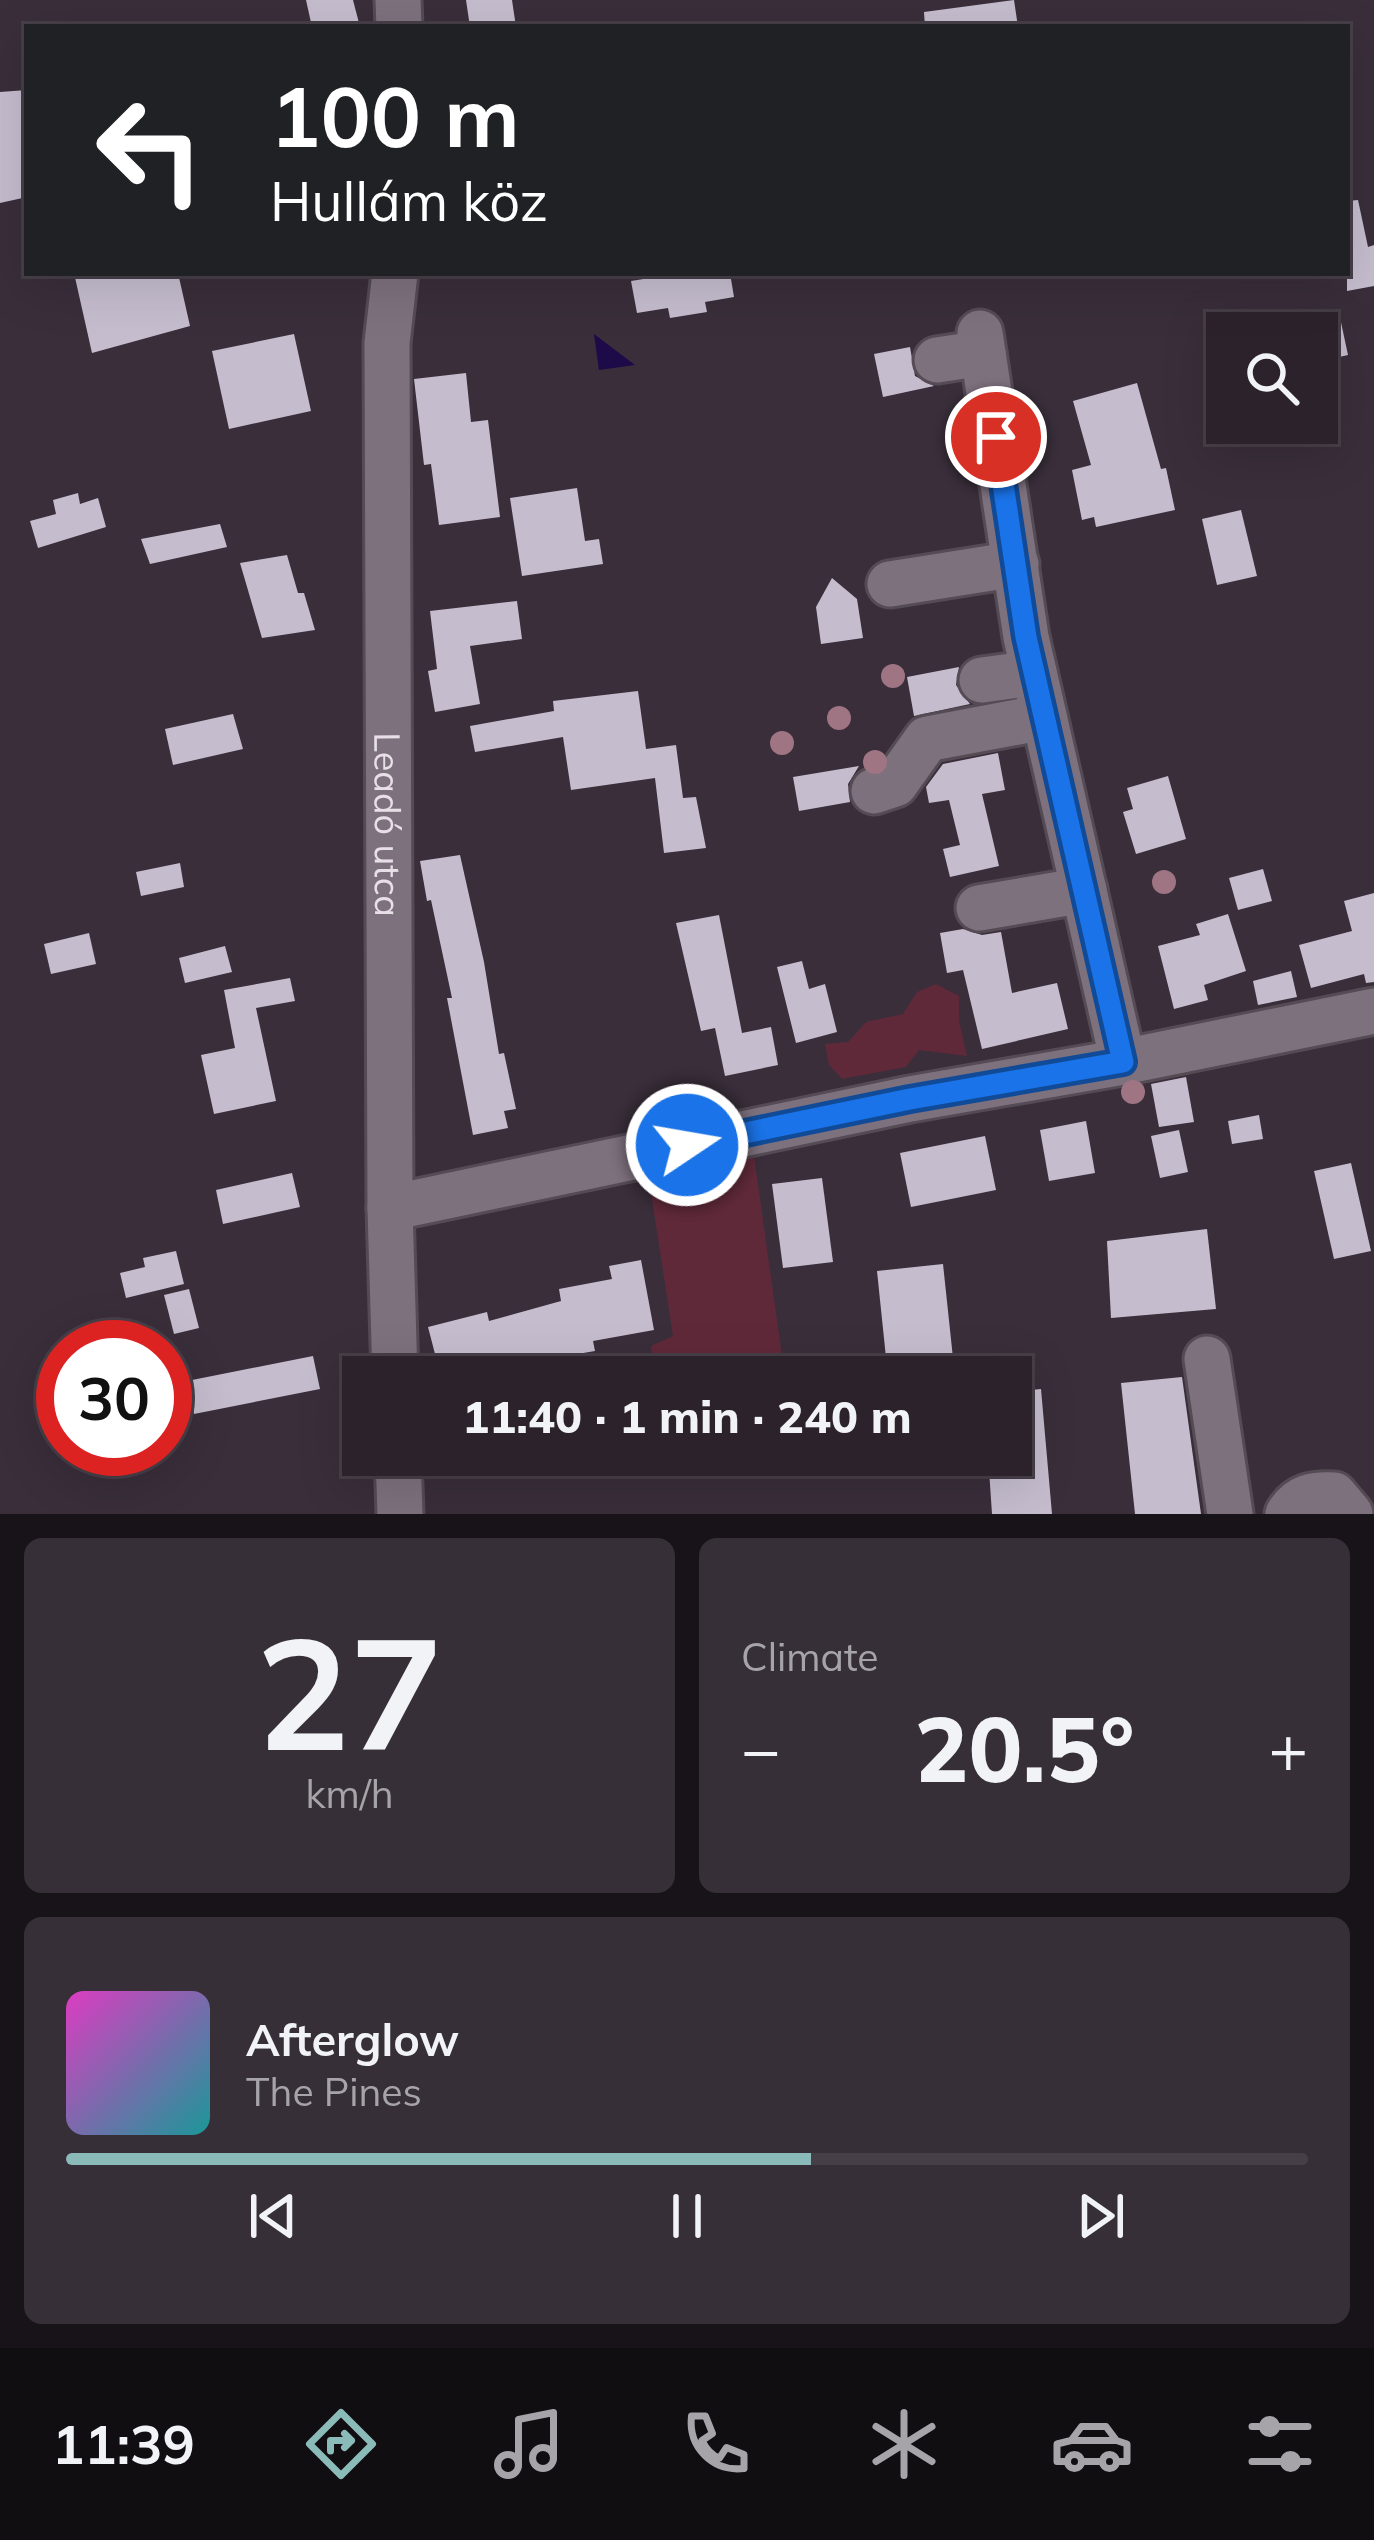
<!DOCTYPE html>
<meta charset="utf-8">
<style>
:root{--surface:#2b222c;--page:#372f38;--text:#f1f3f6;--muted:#a6a4a9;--line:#473f48;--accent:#8bbbb9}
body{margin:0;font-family:Mulish,sans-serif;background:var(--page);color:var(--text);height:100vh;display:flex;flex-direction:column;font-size:45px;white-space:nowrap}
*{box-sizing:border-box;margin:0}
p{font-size:39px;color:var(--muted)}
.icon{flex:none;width:66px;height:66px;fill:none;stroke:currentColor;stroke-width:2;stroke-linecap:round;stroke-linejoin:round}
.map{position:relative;height:1514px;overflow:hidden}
.side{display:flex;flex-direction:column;gap:24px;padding:24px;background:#181318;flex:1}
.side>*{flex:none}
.banner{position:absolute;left:24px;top:24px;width:1326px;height:252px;border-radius:0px;box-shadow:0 12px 48px #0002,0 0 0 3px var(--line);background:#202124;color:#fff;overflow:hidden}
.fabs{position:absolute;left:1206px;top:312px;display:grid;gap:24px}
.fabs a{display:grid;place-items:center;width:132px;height:132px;border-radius:0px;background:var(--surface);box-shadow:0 12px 48px #0002,0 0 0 3px var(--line);font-size:60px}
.speed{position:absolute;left:36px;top:1320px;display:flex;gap:24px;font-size:60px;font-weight:700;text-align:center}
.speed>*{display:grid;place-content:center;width:156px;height:156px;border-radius:50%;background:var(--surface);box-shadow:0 12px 48px #0002,0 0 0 3px var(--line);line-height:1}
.speed .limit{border:18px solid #d22;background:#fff;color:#111}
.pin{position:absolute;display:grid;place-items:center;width:102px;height:102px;color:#fff;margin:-51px;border:6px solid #fff;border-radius:50%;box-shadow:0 3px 12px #0007}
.me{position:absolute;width:132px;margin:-66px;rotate:78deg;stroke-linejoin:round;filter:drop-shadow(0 0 9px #0008)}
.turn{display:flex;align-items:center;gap:42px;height:252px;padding:0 48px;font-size:54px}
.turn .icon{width:156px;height:156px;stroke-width:2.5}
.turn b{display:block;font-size:84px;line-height:102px}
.big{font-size:90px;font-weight:800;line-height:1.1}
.side .tile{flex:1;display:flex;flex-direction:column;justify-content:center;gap:18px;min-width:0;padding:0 42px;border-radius:18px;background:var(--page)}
.side .dial{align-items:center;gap:0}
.dial b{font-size:156px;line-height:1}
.song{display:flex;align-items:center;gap:36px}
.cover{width:144px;height:144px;border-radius:18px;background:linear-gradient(135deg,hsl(310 70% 55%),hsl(180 70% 35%))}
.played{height:12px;border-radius:6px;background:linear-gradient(90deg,var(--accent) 60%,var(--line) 60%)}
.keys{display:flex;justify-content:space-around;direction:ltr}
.heat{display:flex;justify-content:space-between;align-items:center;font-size:66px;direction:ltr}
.side .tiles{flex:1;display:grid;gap:24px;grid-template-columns:1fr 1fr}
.tile:last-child{grid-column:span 2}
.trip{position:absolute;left:342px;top:1356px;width:690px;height:120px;border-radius:0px;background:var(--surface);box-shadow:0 12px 48px #0002,0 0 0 3px var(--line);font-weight:800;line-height:120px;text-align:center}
.menu{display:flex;height:192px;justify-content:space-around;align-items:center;background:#110e12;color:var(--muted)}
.menu .icon{width:84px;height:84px}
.menu .active{color:var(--accent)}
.menu b{font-size:54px;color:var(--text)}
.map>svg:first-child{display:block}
</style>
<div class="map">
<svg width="1374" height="1514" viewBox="0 0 1374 1514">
<rect width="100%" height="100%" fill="#392e3a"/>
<!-- green -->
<g fill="#60293a">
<polygon points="936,984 959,996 959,1021 967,1056 919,1050 906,1067 842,1079 829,1065 825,1044 848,1042 866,1022 903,1014 917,992"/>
<polygon points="754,1156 785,1377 654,1377 651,1346 673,1336 648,1173"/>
</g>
<!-- water -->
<polygon fill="#1d0a48" points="594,334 635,365 599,370"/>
<!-- building -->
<g fill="#c5bdce">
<polygon points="306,0 353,0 360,27 312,27"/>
<polygon points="466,0 512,0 516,27 470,27"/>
<polygon points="1014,0 1018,27 925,27 924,12"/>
<polygon points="27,90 27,197 0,203 0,92"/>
<polygon points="1358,200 1368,247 1374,245 1374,286 1347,291 1347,201"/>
<polygon points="74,273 178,273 190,326 92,353"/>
<polygon points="681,273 730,273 734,297 705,302 707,312 670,318 668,308 637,313 631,281"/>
<polygon points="1339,313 1348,355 1317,362 1317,317"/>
<polygon points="294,334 311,411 229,429 212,351"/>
<polygon points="910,347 915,376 934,386 883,397 874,354"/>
<polygon points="466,373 471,422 488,420 500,517 439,525 431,464 424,465 414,379"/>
<polygon points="1137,383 1161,469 1166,468 1175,510 1096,527 1094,517 1082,520 1072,470 1091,465 1073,401"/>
<polygon points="577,488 585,541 599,539 603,564 522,576 510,498"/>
<polygon points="78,493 80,504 98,498 106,527 38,548 30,521 56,514 53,500"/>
<polygon points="1241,510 1257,576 1217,585 1202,519"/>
<polygon points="220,524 227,547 150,564 141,539"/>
<polygon points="287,555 298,593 304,593 315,630 262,638 240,563"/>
<polygon points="832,578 857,599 863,638 821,644 816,607"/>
<polygon points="517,601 522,639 470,646 480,704 435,712 428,671 437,669 430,611"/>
<polygon points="959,667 956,685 970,704 914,716 907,677"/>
<polygon points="638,691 646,749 676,745 683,798 696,797 706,848 664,853 655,778 571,790 563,737 475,752 470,726 554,711 553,701"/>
<polygon points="233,714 243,749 173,765 165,729"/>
<polygon points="998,753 1005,790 982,794 999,866 950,877 943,849 960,845 949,800 929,803 926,787 943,764"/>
<polygon points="859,766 848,784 850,802 799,811 793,777"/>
<polygon points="1168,776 1186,839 1136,854 1123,812 1133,809 1127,788"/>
<polygon points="460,855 484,962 499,1054 504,1053 516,1109 504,1111 508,1128 473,1135 447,998 452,998 431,900 427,901 420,861"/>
<polygon points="180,863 184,887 141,896 136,872"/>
<polygon points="1263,869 1272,901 1238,910 1229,878"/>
<polygon points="1374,893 1374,982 1366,983 1364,974 1311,988 1299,945 1352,931 1344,901"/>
<polygon points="1228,914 1246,971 1204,985 1208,1000 1174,1009 1158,946 1200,935 1196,924"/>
<polygon points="719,915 742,1033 771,1027 778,1065 725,1076 715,1028 701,1031 676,923"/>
<polygon points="963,929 982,935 1001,932 1012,993 1057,983 1068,1029 982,1049 963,970 947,973 940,933"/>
<polygon points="89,933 96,964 51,974 44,944"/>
<polygon points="225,946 232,972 185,983 179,958"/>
<polygon points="802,961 809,989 825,984 837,1032 796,1043 777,967"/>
<polygon points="1291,971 1297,997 1258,1005 1253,981"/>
<polygon points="290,978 295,1001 256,1008 276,1101 214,1114 201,1055 235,1048 224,990"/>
<polygon points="1186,1077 1194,1122 1159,1127 1151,1084"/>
<polygon points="1259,1115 1263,1139 1232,1144 1228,1121"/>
<polygon points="1086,1121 1095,1173 1049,1181 1040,1130"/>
<polygon points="1179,1130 1188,1172 1160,1178 1151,1136"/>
<polygon points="985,1136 996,1190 911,1207 900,1153"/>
<polygon points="1351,1163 1371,1251 1334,1259 1314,1171"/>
<polygon points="292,1173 300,1207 223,1224 216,1190"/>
<polygon points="822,1178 833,1262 783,1268 772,1184"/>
<polygon points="1207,1229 1216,1309 1111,1318 1107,1241"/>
<polygon points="176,1251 184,1284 126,1298 120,1273 145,1267 143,1258"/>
<polygon points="641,1260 654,1330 593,1341 595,1351 548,1359 550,1367 513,1377 509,1363 441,1377 428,1327 487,1312 489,1321 561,1301 559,1289 612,1279 609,1266"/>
<polygon points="943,1264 955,1377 888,1377 877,1271"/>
<polygon points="189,1289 199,1328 174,1334 164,1295"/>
<polygon points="313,1356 320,1389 194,1414 187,1381"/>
<polygon points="1182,1377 1201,1514 1135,1514 1121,1383"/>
<polygon points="1041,1389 1052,1514 992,1514 988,1455 1011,1455 1011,1392"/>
</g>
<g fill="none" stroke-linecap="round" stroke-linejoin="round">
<!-- minor casing -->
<g stroke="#544b54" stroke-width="51">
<g id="minor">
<polyline points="398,0 399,27"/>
<path id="s1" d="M395,273L387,343L390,1208L395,1377"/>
<polyline points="980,333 1026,637 1123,1062"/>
<polyline points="937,360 983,353"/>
<polyline points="890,584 1016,564"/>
<polyline points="982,680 1034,673"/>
<polyline points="874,791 895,784 927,739 1044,717"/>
<polyline points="979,908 1084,890"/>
<polyline points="390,1208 910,1099 1123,1062 1374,1011"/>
<polyline points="1207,1359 1230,1514"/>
<polyline points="398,1455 400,1514"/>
<path d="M1288,1514C1299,1496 1313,1494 1334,1495L1350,1514"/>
</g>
</g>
<!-- minor -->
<use href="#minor" stroke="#7e717e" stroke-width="45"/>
</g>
<!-- trees -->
<g fill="#9f7483">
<circle cx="893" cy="676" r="12"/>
<circle cx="839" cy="718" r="12"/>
<circle cx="782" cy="743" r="12"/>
<circle cx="875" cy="762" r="12"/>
<circle cx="1164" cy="882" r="12"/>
<circle cx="1133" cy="1092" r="12"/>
</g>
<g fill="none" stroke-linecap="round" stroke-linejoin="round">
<!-- route casing -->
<g stroke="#114b97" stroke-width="30">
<polyline id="route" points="687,1145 910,1099 1123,1062 1026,637 996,437"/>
</g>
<!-- route -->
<use href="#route" stroke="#1a73e8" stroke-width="21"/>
</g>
<g text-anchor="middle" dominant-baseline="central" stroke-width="12" stroke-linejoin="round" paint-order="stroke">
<!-- street labels -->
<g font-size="36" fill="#e7e0e7" stroke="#2f242f">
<text stroke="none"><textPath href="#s1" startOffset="552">Leadó utca</textPath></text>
</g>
</g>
</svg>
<div class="fabs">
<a><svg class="icon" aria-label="search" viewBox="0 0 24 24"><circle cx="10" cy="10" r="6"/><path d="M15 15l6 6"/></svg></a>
</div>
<div class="speed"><div class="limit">30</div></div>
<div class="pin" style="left:996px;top:437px;background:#d93025"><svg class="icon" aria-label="arrive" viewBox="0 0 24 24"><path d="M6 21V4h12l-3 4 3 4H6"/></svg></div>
<svg class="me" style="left:687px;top:1145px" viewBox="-20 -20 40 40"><circle r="17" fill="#1a73e8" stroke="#fff" stroke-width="3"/><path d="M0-11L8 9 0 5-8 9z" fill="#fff"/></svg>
<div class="trip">11:40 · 1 min · 240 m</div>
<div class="banner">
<div class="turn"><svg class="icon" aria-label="left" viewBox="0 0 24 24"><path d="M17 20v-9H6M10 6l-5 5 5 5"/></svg><div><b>100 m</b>Hullám köz</div></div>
</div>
</div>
<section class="side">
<div class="tiles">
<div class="tile dial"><b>27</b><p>km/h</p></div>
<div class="tile"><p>Climate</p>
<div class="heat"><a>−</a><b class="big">20.5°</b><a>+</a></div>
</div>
<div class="tile">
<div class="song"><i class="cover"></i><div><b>Afterglow</b><p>The Pines</p></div></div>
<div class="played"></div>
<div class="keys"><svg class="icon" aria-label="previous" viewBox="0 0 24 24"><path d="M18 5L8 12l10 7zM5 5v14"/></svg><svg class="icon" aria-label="pause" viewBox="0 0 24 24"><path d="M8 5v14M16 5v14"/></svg><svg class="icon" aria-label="next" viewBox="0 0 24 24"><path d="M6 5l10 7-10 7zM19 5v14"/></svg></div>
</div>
</div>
</section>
<nav class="menu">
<b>11:39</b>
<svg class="icon active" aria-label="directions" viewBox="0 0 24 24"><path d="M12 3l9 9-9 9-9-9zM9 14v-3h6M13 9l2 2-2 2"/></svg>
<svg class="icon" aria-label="music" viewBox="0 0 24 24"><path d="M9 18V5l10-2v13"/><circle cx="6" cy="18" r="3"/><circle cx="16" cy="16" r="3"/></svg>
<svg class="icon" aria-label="phone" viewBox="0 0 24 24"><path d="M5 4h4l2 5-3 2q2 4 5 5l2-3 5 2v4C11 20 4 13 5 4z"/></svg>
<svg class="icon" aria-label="climate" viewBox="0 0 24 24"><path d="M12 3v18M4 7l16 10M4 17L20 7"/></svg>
<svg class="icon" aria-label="car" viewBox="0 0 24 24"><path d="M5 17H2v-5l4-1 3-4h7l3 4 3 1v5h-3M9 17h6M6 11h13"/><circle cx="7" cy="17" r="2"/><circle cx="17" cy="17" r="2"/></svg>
<svg class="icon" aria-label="filters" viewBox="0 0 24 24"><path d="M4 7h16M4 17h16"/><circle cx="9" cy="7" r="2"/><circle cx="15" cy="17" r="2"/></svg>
</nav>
